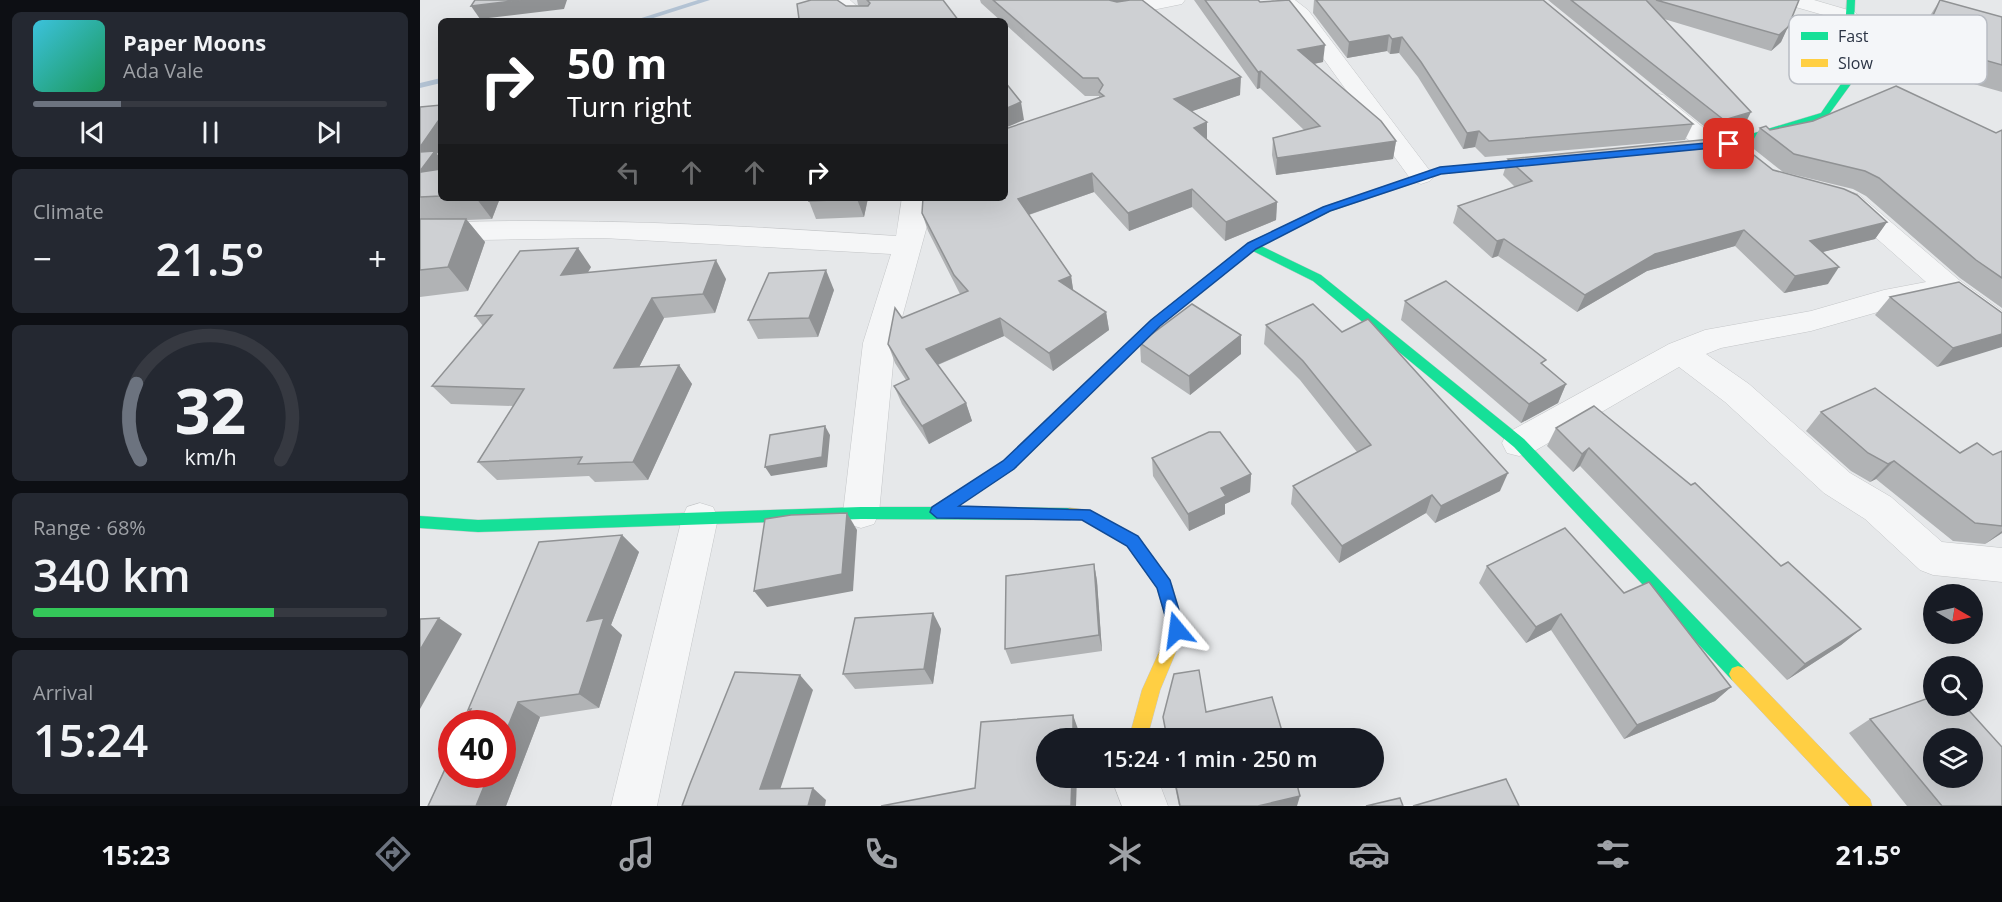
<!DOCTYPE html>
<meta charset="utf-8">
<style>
:root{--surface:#171b24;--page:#242831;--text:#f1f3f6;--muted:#9ea1a6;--line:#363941;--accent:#6c737f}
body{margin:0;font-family:"Open Sans",sans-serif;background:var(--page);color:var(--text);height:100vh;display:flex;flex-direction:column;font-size:22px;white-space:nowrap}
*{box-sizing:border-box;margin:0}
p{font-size:20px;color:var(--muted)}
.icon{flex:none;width:33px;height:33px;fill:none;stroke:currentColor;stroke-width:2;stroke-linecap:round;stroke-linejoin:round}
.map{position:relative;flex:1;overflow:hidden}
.sheet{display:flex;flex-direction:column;gap:12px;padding:12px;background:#0d0f14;width:420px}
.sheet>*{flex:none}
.top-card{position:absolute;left:18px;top:18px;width:570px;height:183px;border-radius:9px;box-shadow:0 6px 24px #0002;background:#202124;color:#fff;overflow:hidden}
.needle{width:39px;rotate:99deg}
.fabs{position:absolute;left:1503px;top:584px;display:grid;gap:12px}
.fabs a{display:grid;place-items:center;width:60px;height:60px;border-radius:50%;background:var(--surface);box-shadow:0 6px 24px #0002;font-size:30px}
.speed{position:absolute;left:18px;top:710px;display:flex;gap:12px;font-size:30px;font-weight:700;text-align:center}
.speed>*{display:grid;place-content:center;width:78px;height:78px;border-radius:50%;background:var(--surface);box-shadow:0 6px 24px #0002;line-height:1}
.speed .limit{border:9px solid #d22;background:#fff;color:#111}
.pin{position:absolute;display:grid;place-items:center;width:51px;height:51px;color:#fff;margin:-26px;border-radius:12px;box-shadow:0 3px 9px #0006}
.me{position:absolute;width:66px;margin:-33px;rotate:344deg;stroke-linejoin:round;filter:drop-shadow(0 0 4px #0008)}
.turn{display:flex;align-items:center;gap:21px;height:126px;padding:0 30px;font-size:27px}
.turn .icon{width:78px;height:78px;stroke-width:2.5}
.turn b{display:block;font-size:42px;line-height:51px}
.lanes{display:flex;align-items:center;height:57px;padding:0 30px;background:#0003;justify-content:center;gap:30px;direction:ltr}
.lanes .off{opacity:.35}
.big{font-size:45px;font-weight:600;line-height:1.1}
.sheet .card{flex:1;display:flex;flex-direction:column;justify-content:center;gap:9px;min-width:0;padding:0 21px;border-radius:9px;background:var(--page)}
.sheet .dial{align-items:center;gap:0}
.dial svg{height:156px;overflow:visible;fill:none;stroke:var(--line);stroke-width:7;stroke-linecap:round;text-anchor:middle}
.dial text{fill:var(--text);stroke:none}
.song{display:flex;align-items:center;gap:18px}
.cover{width:72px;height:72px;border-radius:9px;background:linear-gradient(135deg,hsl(190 70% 55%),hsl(150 70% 35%))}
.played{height:6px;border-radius:3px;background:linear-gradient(90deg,var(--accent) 25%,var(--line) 25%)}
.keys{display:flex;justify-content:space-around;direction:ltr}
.heat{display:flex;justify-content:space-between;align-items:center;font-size:33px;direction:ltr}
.charge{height:9px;border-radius:4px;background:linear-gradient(90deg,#34c759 68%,var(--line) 0)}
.trip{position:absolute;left:616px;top:728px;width:348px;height:60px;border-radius:30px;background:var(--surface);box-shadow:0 6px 24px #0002;font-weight:600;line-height:60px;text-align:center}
.dock{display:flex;height:96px;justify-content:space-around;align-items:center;background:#090b0e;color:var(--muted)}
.dock .icon{width:42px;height:42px}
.dock .current{color:var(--accent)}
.dock b{font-size:27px;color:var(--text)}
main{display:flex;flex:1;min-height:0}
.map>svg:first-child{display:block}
</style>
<main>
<section class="sheet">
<div class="card">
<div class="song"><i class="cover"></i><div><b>Paper Moons</b><p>Ada Vale</p></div></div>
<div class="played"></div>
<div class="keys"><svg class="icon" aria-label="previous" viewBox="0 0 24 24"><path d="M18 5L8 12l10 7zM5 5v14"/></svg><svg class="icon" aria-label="pause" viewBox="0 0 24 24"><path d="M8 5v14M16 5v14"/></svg><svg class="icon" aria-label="next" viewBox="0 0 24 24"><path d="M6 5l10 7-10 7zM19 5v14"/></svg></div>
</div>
<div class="card"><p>Climate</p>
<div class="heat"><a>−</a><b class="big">21.5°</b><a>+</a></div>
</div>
<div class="card dial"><svg viewBox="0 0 100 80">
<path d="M14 69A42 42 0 1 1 86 69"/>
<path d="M14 69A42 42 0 0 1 12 30" stroke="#6c737f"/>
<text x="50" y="56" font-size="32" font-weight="700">32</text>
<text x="50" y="72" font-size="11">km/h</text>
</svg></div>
<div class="card"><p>Range · 68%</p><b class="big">340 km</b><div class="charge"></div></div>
<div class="card"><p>Arrival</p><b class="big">15:24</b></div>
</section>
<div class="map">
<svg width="1582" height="806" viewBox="0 0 1582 806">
<rect width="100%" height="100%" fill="#e6e8ea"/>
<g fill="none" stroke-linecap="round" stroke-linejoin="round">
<!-- stream -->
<g fill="#b4c4d5" fill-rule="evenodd">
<polygon points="278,0 290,0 224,21 212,21"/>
<polygon points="21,78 21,83 0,88 0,83"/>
</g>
<!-- street casing -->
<g stroke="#c4c6c8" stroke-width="1">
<g id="street">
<polygon points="405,0 430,0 453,21 431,21"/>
<polygon points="724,0 765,0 762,4 698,17 691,15 688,11 691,7"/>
<polygon points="853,0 875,0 888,10 1010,171 1014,176 1010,181 1001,184 992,181 874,18"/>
<polygon points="1362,0 1394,0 1435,12 1438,16 1435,20 1428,22 1365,4"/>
<polygon points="1235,93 1243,95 1301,142 1304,147 1301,152 1292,154 1283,152 1227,105 1224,100 1227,95"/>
<polygon points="1429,192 1438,194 1539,280 1582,311 1582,337 1571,333 1523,297 1465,310 1391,331 1301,348 1286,354 1329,384 1430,473 1471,497 1522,542 1582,548 1582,582 1513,575 1500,570 1445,519 1404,493 1305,402 1259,367 1111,453 1099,456 1087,453 1082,443 1087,433 1249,344 1285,330 1391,311 1464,290 1506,282 1420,206 1416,200 1420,194"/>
<path d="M482,198H508L507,226L475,343L459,513L454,524L441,528L428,524L423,513L443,343L471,254L183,238L0,241V223C159,217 317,225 476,236Z"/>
<polygon points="280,503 293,507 298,518 237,806 191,806 262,518 267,507"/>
<polygon points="691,777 737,777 748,806 702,806"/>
</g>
</g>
<!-- fast casing -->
<g stroke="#c4c6c8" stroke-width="1">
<g id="fast">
<polygon points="1427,0 1435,0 1431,84 1407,117 1309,147 1268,151 1268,147 1308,141 1401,113 1421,84"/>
<polygon points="1131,158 1136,161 1135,163 1021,174 911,211 841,246 901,275 1104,439 1324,668 1327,674 1324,680 1318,682 1312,680 1094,447 893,281 833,251 739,326 594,469 536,507 650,508 655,510 658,514 655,518 650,520 441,519 58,532 0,528 0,516 58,520 441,507 512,507 584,461 731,320 828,243 903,207 1016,169"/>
</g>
</g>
<!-- slow casing -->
<g stroke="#c4c6c8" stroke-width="1">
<g id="slow">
<polygon points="650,508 669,510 717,536 752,585 765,630 740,690 727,738 709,738 722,690 749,630 737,588 707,546 662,520 645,518 642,514 645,510"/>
<polygon points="1318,666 1324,668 1450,799 1452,806 1430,806 1312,680 1309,674 1312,668"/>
</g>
</g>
<!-- street -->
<use href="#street" fill="#f5f6f7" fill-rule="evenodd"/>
<!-- fast -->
<use href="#fast" fill="#16e098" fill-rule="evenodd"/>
<!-- slow -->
<use href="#slow" fill="#ffcf43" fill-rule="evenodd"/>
</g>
<!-- wall -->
<g fill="#b1b3b5">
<polygon points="437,0 523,0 379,19 426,6 440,6 438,5"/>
<polygon points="560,0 705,0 820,95 772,111 787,122 787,140 857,202 856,220 805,241 772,207 709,231 674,192 609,215 651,276 653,290 686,312 689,330 633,371 584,336 518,365 546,403 552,421 509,444 482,404 474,386 486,380 475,363 468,344 482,318 540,294 508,231 502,213 679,97 679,96 665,96 585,24 585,21 581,21 561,3"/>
<polygon points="774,0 838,0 903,62 894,64 976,141 973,159 856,175 852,155 853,138 884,130 840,88 837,89"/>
<polygon points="894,0 1123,0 1273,124 1265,140 1065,157 1055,147 1043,149 998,77 979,53 970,54 967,51 927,58 893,13"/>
<polygon points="1128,0 1379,0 1361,42 1351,51 1244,19 1323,128 1296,136"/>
<polygon points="1520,0 1582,17 1582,92 1487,65 1506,22"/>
<polygon points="21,105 21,148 17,154 21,159 21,198 80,198 72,219 47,220 65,242 48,291 0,297 0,107"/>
<polygon points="1340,128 1350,130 1576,133 1582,130 1582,308 1540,278 1446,196 1433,189 1363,172 1330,146"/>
<polygon points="1088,159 1353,170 1467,222 1455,239 1402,252 1408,284 1364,293 1315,246 1227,271 1157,312 1078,256 1072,258 1033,223 1038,206 1095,187 1083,175"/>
<polygon points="330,198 364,198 332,201"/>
<polygon points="390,198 448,198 444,217 396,219 389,201"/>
<polygon points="171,267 168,272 306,279 295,313 244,318 219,367 259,365 272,384 228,480 175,482 169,476 77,480 58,462 93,406 31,404 12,386 63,326 55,316"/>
<polygon points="414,290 398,337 338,339 328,320"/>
<polygon points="1470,297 1582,313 1517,367 1455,315"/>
<polygon points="985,301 1146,384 1138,403 1101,423 981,320"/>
<polygon points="846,325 1080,491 1015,523 1006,513 919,563 871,504 873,486 937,452 880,380 844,344"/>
<polygon points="821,335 821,354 770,395 721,362 720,343"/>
<polygon points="1401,412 1540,453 1573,455 1582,451 1582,533 1565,544 1533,541 1456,479 1450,482 1431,471 1386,431"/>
<polygon points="1136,428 1361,566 1441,629 1421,645 1367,680 1160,466 1153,472 1127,446"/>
<polygon points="732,458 831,474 830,492 805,504 805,514 769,531 733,476"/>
<polygon points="202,535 219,552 191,625 202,635 179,708 120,717 86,806 8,806 50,711 48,710"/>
<polygon points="674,564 677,581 682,651 591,664 585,649"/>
<polygon points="1067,566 1204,593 1311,687 1295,701 1204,739 1131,630 1106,643 1059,583"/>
<polygon points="513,613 521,629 513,684 435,689 423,674"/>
<polygon points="1450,719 1582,806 1487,806 1429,733"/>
<polygon points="753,777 875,777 877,806 759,806"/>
</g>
<!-- shaded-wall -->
<g fill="#909294">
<polygon points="101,0 147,0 144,9 60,19 51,6"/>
<polygon points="685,0 705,0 705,2 689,6"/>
<polygon points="1368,27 1361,42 1351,51 1359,35"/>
<polygon points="969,35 967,51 927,58 929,42"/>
<polygon points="982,37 979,53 970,54 972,39"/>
<polygon points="905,45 903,62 877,67 878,50"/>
<polygon points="841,71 840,88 837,89 838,72"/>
<polygon points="821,77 820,95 755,117 754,99"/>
<polygon points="601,102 604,120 585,128 585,109"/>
<polygon points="1331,112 1323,128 1296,136 1304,120"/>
<polygon points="21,117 21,148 17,154 21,159 21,173 0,197 0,147"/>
<polygon points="787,122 787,140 774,128"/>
<polygon points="1059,131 1055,147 1043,149 1047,133"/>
<polygon points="976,141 973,159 856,175 857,158"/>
<polygon points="672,173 674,192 602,217 598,199"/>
<polygon points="772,189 772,207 709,231 708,213"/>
<polygon points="56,198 80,198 72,219"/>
<polygon points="437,198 448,198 444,217 437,199"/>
<polygon points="857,202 856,220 805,241 806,222"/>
<polygon points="46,219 65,242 48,291 28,267"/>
<polygon points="1467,222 1455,239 1379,258 1390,241"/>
<polygon points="1324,230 1315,246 1227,271 1157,312 1165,295 1235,254"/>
<polygon points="1084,239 1078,256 1072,258 1077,241"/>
<polygon points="158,248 171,267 155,294 141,275"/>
<polygon points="296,260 306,279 295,313 283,294"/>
<polygon points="1419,267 1408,284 1364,293 1375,276"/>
<polygon points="406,270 414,290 398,337 389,318"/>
<polygon points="651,276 654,295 639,281"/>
<polygon points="232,298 244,318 209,387 194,368"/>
<polygon points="686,312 689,330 633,371 629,353"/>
<polygon points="580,318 584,336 512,367 506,349"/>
<polygon points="1582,334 1582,347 1517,367 1533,348"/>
<polygon points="821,335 821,354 770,395 769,376"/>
<polygon points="259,365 272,384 228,480 213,462"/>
<polygon points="1146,384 1138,403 1101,423 1109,404"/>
<polygon points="546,403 552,421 509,444 502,426"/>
<polygon points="405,426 410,435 407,467 351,476 345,467"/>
<polygon points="1169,448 1160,466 1153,472 1162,454"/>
<polygon points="1474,461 1456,479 1450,482 1468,464"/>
<polygon points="1088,473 1080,491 1015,523 1021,506"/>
<polygon points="831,474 830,492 805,504 805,514 769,531 768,514 801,488"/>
<polygon points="1012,495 1006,513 919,563 922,546"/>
<polygon points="427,513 437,530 433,591 347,607 334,591"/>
<polygon points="1582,531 1582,533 1565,544"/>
<polygon points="202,535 219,552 191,625 202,635 179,708 159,694 167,621"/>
<polygon points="674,564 677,581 682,651 679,635"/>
<polygon points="513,613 521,629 513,684 504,669"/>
<polygon points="1141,614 1131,630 1106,643 1116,627"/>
<polygon points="19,618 42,634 0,709 0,650"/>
<polygon points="1441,629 1421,645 1367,680 1385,664"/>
<polygon points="380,675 393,690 356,802 340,789"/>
<polygon points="1311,687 1295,701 1204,739 1217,725"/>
<polygon points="98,702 120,717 86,806 56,806 69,774 82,774 82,741"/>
<polygon points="653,715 658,729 658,738 653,738"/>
<polygon points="652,777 657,777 656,806 651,806"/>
<polygon points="393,788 406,800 405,806 388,806"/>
<polygon points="880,796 877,806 838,806"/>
</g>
<!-- building -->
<g fill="#ced0d3" stroke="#909294" stroke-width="1.5" fill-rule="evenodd">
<polygon points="55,0 101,0 51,6"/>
<polygon points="391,0 417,0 426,6 448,6 450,3 447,0 523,0 539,21 370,21 379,19 377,4"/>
<polygon points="573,0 689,0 697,2 710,0 722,0 821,77 754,99 787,122 774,128 857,202 806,222 772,189 708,213 672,173 598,199 651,276 639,281 686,312 629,353 580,318 506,349 546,403 502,426 474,386 489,379 468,344 475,308 482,318 548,291 534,275 502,213 503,198 585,198 585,129 684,96 679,92 683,85 678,78 663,78"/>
<polygon points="785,0 838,0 840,2 869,0 905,45 878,50 961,121 976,141 857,158 853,138 900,126 841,71 838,72"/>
<polygon points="896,0 1123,0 1273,124 1069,141 1059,131 1047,133 1001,62 982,37 972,39 969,35 929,42"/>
<polygon points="1151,0 1226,0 1331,112 1304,120"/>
<polygon points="1236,0 1379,0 1368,27 1359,35"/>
<polygon points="1520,0 1582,17 1582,65 1501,42"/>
<polygon points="585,82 601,102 585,109"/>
<polygon points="1476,86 1576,133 1582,130 1582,278 1556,260 1459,178 1445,171 1374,154 1340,128 1346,126 1350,130 1393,121"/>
<polygon points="21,105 21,117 0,147 0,107"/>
<polygon points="1311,137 1353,170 1424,189 1437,195 1467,222 1390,241 1419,267 1375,276 1324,230 1235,254 1165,295 1084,239 1077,241 1038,206 1112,181 1088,159"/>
<polygon points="15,151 0,171 0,152"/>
<polygon points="21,169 21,196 0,197 0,173 1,172"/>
<polygon points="390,198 437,198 437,199 389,201"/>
<polygon points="0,219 46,219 28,267 0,270"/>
<polygon points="158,248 141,275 296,260 283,294 232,298 194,368 259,365 213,462 158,464 162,457 58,462 104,389 12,386 72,315 55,316 100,251"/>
<polygon points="406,270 389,318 328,320 349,273"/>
<polygon points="1026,281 1126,360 1121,363 1146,384 1109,404 985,301"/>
<polygon points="1539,282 1582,313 1582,334 1533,348 1470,297"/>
<polygon points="772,304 821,335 769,376 720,343"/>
<polygon points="893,304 922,332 948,319 1088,473 1021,506 1012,495 922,546 873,486 951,445 883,361 846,325"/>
<polygon points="1455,388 1540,453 1557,443 1573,455 1582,451 1582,526 1555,523 1474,461 1468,464 1448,453 1401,412"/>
<polygon points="1174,406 1271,485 1275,483 1361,566 1368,562 1441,629 1385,664 1169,448 1162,454 1136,428"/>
<polygon points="405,426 402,457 345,467 350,435"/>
<polygon points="789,432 800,432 831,474 801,488 806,496 768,514 732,458"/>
<polygon points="427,513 422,574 334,591 345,519 371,515"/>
<polygon points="1145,528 1204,593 1229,582 1311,687 1217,725 1141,614 1116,627 1067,566"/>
<polygon points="202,535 167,621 184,618 159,694 98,702 82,741 82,723 45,723 51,709 48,710 119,542"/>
<polygon points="674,564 679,635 585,649 586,576"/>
<polygon points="513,613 504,669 423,674 435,618"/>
<polygon points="19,618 0,650 0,619"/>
<polygon points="779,670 786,712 852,697 864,738 747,738 743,717 754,674"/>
<polygon points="315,672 380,675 340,789 393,788 388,806 262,806 270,784"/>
<path d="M1514,696V705H1544L1582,747V806H1522L1450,719ZM1514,738H1552V777H1514Z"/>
<polygon points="653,715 653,738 627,738 627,777 652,777 651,806 461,806 555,788 561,722"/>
<polygon points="32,754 32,774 69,774 56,806 8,806"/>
<polygon points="754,777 875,777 880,796 838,806 760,806"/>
<polygon points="1086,779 1099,806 993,806"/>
<polygon points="980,798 983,806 946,806"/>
</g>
<!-- route -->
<polygon fill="#1a73e8" stroke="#114b97" stroke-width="1.5" points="1309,141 1313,142 1313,146 1021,174 910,211 836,249 740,326 594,469 539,506 670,510 718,536 750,580 765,630 763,636 757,638 751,636 737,588 707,546 662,520 517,518 510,512 512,507 583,461 731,320 828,243 903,207 1020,167"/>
<!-- legend -->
<rect x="1369" y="15" width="198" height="69" rx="9" fill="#f4f6f9" stroke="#b8bcc3" stroke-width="1.5"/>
<rect x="1381" y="32" width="27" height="8" fill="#16e098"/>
<rect x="1381" y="59" width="27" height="8" fill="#ffcf43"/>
<g font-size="16" fill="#2b3445">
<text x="1418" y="42">Fast</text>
<text x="1418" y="69">Slow</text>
</g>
</svg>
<div class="fabs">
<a><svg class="needle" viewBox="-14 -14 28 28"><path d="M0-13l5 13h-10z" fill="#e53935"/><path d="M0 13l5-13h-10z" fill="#9ea1a6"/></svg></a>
<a><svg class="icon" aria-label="search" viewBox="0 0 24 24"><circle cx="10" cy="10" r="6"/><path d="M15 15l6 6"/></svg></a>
<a><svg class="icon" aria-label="layers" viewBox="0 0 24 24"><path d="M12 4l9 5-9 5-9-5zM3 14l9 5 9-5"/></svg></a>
</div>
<div class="speed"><div class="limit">40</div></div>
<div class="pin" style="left:1309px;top:144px;background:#d93025"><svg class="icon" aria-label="arrive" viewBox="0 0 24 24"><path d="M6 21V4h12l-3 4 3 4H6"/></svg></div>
<svg class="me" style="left:757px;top:630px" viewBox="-20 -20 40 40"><path d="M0-17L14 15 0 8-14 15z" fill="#1a73e8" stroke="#fff" stroke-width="4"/></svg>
<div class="trip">15:24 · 1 min · 250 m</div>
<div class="top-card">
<div class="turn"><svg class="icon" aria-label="right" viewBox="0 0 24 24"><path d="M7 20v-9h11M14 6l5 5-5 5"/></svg><div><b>50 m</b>Turn right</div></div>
<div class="lanes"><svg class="icon off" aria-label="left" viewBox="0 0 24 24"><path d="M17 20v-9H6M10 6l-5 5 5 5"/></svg><svg class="icon off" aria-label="ahead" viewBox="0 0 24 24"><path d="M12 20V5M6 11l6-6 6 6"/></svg><svg class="icon off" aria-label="ahead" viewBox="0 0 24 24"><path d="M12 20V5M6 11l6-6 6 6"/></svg><svg class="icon" aria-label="right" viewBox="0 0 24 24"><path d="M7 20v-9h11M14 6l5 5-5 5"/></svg></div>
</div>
</div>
</main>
<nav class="dock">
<b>15:23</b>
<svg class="icon current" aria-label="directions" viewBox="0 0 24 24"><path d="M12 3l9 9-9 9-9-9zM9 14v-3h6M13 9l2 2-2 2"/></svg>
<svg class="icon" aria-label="music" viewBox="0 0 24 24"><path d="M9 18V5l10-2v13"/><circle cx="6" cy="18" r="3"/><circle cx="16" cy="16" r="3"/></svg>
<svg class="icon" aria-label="phone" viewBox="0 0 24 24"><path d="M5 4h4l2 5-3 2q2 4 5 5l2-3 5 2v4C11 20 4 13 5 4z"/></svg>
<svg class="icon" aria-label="climate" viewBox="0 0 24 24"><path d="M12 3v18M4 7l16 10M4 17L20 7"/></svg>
<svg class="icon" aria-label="car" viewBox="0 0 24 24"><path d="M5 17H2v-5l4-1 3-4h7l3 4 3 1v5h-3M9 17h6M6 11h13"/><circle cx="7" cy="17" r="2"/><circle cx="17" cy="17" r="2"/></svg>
<svg class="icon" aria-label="filters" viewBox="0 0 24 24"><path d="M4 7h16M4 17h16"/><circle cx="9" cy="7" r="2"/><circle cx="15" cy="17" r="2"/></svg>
<b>21.5°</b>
</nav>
